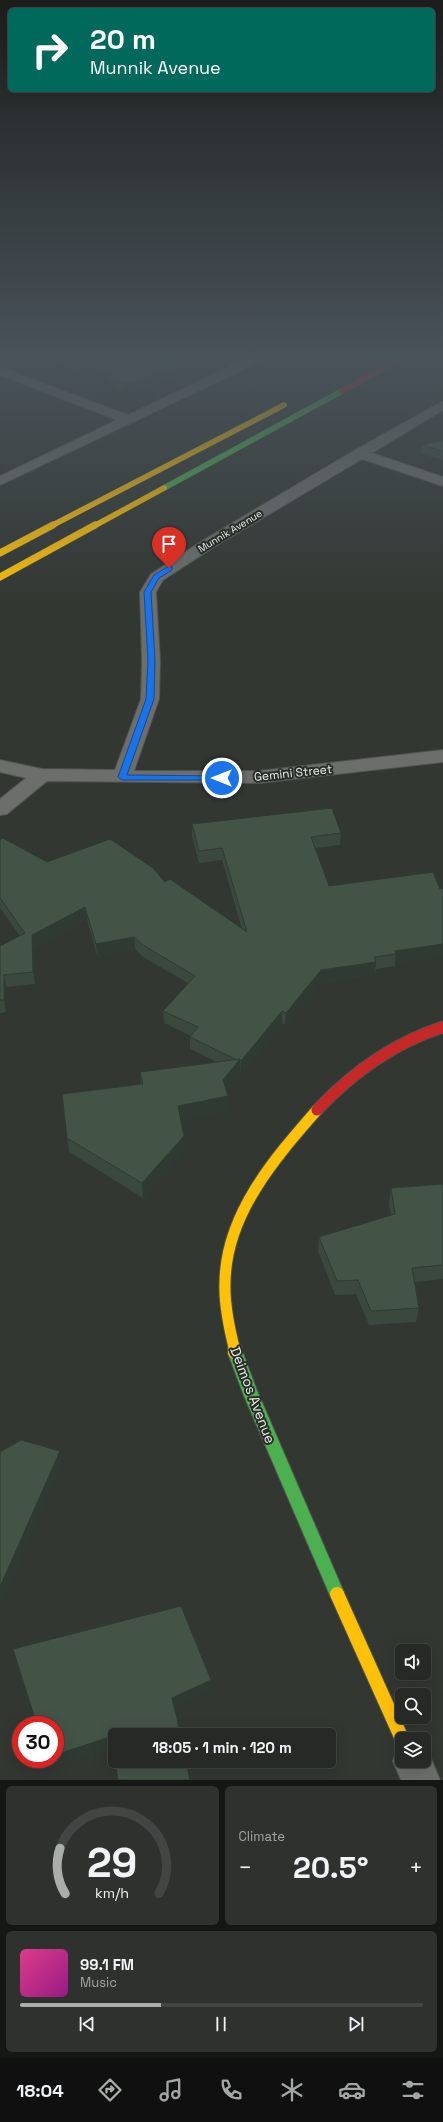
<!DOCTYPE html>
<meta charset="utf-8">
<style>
:root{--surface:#262926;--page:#2e312e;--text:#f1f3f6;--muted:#a4a6a7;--line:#424543;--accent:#aaaeaa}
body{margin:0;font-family:"Space Grotesk",sans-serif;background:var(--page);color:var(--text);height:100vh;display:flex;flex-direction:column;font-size:15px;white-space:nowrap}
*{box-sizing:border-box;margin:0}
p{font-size:13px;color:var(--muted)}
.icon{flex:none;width:22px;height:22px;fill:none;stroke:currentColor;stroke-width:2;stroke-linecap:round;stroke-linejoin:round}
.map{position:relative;height:1780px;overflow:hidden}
.details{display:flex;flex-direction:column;gap:6px;padding:6px;background:#151715;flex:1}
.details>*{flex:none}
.guide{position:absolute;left:8px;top:8px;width:427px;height:84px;border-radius:6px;box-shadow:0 4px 16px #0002,0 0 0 1px var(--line);background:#00695c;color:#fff;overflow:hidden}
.buttons{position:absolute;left:395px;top:1644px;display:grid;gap:8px}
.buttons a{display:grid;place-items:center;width:36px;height:36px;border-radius:6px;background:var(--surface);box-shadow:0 4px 16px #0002,0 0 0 1px var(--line);font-size:20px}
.speed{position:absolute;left:12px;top:1716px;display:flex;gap:8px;font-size:20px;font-weight:700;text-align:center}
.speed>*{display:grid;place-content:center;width:52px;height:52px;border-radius:50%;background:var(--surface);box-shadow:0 4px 16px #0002,0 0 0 1px var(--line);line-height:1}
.speed .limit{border:6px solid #d22;background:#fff;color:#111}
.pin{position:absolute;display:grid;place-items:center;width:34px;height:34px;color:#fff;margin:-41px -17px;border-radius:50% 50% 50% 0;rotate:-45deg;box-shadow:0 0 4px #0007}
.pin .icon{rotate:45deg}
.me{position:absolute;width:44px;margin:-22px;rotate:270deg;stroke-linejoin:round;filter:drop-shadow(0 0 3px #0008)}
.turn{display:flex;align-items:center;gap:14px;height:84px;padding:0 16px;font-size:18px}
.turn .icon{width:52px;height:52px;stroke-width:2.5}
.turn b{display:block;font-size:28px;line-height:34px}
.big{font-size:30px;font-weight:700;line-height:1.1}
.details .tile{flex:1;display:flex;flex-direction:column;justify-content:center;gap:6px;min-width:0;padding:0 14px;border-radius:6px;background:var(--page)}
.details .dial{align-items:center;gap:0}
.dial svg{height:104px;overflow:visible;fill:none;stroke:var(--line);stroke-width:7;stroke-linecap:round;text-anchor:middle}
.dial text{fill:var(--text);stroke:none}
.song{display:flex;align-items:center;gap:12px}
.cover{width:48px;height:48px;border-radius:6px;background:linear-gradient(135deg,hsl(330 70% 55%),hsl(310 70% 35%))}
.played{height:4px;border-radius:2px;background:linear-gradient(90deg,var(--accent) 35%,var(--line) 35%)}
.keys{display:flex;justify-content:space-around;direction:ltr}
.heat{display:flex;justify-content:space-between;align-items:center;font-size:22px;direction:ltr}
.details .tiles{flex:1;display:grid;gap:6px;grid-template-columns:1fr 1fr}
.tile:last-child{grid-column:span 2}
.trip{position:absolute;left:108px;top:1728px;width:228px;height:40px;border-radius:6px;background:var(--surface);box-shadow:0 4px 16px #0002,0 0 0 1px var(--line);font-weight:700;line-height:40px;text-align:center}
.tab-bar{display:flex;height:64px;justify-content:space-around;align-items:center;background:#0f100f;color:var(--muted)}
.tab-bar .icon{width:28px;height:28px}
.tab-bar .active{color:var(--accent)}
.tab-bar b{font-size:18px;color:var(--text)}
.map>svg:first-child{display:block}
</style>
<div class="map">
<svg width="443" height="1780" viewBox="0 0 443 1780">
<rect width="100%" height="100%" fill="#323732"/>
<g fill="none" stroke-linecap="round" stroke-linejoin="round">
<!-- street casing -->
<g stroke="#505450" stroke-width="2">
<g id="street">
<polygon points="252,356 268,356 266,359 0,485 0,476 117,420 0,375 0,367 128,415"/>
<polygon points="443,401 443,410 372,453 443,477 443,486 362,459 214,547 163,580 156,592 160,661 159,699 134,771 259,771 443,750 443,762 259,783 47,781 7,814 0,815 0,799 26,778 0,772 0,760 42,769 115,770 141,699 142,661 140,592 151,574 202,541 355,450"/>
<polygon points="402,1746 402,1761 424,1761 424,1747 426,1747 440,1780 401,1780 393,1761 398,1747"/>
</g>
</g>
<!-- fast-far1 casing -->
<g stroke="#505450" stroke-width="6">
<polyline id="fast-far1" points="164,488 342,391"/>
</g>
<!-- fast casing -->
<g stroke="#505450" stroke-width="16">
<polyline id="fast" points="235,1352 250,1392 337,1594"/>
</g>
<!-- slow-far3 casing -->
<g stroke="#505450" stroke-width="6">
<g id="slow-far3">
<polyline points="51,526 284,405"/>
<polyline points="94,526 164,488"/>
</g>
</g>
<!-- slow-far2 casing -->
<g stroke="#505450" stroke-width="8">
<g id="slow-far2">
<polyline points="0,553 53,525"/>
<polyline points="0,577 95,525"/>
</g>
</g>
<!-- slow-far1 casing -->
<g stroke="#505450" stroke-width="13">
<path id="slow-far1" d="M235,1351C229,1328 224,1305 225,1282C226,1214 275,1158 317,1110"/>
</g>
<!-- slow casing -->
<g stroke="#505450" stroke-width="16">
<g id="slow">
<polyline points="235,1350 235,1352"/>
<polyline points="337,1594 402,1739"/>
</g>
</g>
<!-- jam-far1 casing -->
<g stroke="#505450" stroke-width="6">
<polyline id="jam-far1" points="342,391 406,356"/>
</g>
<!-- jam casing -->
<g stroke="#505450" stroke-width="13">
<path id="jam" d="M317,1110C353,1072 393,1043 443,1027"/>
</g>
<!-- street -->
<use href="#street" fill="#6c6e6c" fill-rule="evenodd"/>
<!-- fast-far1 -->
<use href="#fast-far1" stroke="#4caf50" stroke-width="5.5"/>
<!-- fast -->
<use href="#fast" stroke="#4caf50" stroke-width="14"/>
<!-- slow-far3 -->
<use href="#slow-far3" stroke="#ffc107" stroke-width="5.5"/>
<!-- slow-far2 -->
<use href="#slow-far2" stroke="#ffc107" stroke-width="7"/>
<!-- slow-far1 -->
<use href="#slow-far1" stroke="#ffc107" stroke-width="11"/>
<!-- slow -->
<use href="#slow" stroke="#ffc107" stroke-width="14"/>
<!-- jam-far1 -->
<use href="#jam-far1" stroke="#c62828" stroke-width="5.5"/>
<!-- jam -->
<use href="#jam" stroke="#c62828" stroke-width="11"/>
</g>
<!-- wall -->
<g fill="#3a483d">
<polygon points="38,356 150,356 180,375 142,388 123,392 92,367 80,372"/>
<polygon points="443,440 443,460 421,454 422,445"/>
<polygon points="192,824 341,833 340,845 315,848 329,886 443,888 443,955 395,963 395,966 376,969 375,974 320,983 285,1025 282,1023 240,1074 240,1073 240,1074 226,1091 228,1096 228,1111 181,1120 184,1136 184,1151 143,1198 69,1152 62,1094 141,1084 140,1072 217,1062 190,1049 190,1037 191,1036 164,1023 163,1011 188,983 143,957 135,949 97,956 87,919 34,948 35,984 6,987 6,1012 0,1013 0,946 20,936 0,908 0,840 47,862 165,882 242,929 222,860 199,863 192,836"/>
<polygon points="443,1184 443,1279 415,1282 419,1308 416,1322 369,1325 356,1294 335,1295 318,1251 319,1237 391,1215 389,1203 391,1188"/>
</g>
<!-- shaded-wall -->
<g fill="#2f3b32">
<polygon points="91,359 92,367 80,372 79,364"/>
<polygon points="179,367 180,375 142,388 123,392 123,384"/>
<polygon points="85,907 87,919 34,948 35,984 33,972 32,935"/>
<polygon points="134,937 135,949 97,956 96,944"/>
<polygon points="443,944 443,955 395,963 396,954 395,951"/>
<polygon points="376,962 375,974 320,983 285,1025 286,1013 321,970"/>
<polygon points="4,975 6,987 6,1012 4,1000"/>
<polygon points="282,1011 282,1023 240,1074 241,1061"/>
<polygon points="240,1059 240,1074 223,1095 223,1080"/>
<polygon points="228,1096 228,1111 179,1121 178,1106"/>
<polygon points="184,1136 184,1151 143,1198 142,1183"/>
<polygon points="60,1451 62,1464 0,1607 0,1587"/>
<polygon points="211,1680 211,1691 173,1709 172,1698"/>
<polygon points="113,1736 114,1747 50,1768 47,1759 55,1759 55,1755"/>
</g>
<!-- building -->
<g fill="#435447" stroke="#2f3b32">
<polygon points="59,356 150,356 179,367 141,380 123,384 91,359 79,364"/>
<polygon points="443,440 443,451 422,445"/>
<polygon points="332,808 341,833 311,837 329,886 433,872 440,889 443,888 443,944 395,951 396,954 374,957 376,962 321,970 286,1013 282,1011 241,1061 240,1059 237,1060 190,1037 198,1027 163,1011 195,976 143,945 134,937 96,944 85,907 32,935 33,972 4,975 4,1000 0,1000 0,946 25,933 0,898 0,840 3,838 47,862 110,839 153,868 165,882 170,879 247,932 222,848 199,851 192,824"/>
<polygon points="240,1059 223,1080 228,1096 178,1106 184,1136 142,1183 67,1138 62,1094 143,1084 140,1072"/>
<polygon points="443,1184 443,1265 412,1268 419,1308 371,1311 358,1280 337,1281 319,1237 395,1214 391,1188"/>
<polygon points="21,1440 60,1451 0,1587 0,1452"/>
<polygon points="181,1606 211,1680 172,1698 181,1735 115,1735 115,1757 113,1736 55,1755 55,1725 37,1725 13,1649"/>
<polygon points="115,1761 186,1761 190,1780 118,1780"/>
</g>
<!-- sky -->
<linearGradient id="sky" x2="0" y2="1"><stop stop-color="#1c1e1c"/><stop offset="0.59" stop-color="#49535a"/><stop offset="1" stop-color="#49535a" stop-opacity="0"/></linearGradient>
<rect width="443" height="605" fill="url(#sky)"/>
<!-- route -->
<polygon fill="#1a73e8" stroke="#114b97" points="169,566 172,567 172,570 159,578 151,592 155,661 154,699 127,775 222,776 225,776 225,780 122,780 118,777 146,699 148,661 144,592 154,575"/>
<g text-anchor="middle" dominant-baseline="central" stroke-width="4" stroke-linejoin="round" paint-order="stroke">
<!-- far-street labels -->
<g font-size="10" fill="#eaeeea" stroke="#282e27">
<text transform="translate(230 531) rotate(-31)">Munnik Avenue</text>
</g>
<!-- street labels -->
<g font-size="12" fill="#eaeeea" stroke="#282e27">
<text transform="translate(293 773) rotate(-6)">Gemini Street</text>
</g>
<!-- near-street labels -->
<g font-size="14" fill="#eaeeea" stroke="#282e27">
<text transform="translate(253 1395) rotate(69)">Deimos Avenue</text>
</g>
</g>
</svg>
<div class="buttons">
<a><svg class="icon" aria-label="sound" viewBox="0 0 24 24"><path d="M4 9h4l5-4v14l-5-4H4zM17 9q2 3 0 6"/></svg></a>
<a><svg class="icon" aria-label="search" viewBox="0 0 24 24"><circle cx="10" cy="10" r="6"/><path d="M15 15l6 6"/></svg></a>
<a><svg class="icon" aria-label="layers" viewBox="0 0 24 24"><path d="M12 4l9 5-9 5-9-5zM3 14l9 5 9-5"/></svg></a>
</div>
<div class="speed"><div class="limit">30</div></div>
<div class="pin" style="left:169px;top:568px;background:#d93025"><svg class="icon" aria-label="arrive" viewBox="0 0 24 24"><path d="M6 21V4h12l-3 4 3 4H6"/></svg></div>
<svg class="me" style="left:222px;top:778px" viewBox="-20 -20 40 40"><circle r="17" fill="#1a73e8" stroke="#fff" stroke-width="3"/><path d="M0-11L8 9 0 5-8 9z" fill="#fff"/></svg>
<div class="trip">18:05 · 1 min · 120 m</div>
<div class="guide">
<div class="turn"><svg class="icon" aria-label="right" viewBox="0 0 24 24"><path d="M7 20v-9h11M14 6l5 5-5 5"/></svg><div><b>20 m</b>Munnik Avenue</div></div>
</div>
</div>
<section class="details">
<div class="tiles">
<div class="tile dial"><svg viewBox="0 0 100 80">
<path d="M14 69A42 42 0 1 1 86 69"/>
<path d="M14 69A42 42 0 0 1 10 34" stroke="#aaaeaa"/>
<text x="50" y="56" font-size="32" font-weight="700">29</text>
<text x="50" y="72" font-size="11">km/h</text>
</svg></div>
<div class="tile"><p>Climate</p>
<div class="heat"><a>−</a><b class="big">20.5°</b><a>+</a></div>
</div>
<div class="tile">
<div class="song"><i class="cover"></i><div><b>99.1 FM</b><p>Music</p></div></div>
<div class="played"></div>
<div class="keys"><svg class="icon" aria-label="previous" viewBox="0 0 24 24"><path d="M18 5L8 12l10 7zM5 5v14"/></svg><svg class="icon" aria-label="pause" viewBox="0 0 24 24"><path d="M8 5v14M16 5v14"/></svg><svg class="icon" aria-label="next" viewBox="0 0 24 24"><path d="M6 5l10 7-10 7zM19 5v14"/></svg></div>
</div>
</div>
</section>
<nav class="tab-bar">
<b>18:04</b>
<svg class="icon active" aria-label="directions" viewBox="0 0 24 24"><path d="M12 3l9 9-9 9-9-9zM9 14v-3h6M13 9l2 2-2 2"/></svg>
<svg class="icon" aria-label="music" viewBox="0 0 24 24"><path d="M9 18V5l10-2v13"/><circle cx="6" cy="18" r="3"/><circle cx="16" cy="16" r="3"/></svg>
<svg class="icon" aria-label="phone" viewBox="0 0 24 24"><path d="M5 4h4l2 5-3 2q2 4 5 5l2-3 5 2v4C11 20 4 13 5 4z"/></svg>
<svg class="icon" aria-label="climate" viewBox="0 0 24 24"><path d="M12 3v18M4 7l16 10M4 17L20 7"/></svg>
<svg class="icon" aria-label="car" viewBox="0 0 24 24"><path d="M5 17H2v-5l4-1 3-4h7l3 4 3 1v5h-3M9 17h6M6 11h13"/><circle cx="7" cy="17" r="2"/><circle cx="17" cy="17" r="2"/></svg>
<svg class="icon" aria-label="filters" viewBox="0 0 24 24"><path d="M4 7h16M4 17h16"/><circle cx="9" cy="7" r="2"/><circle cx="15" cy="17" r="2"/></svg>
</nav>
